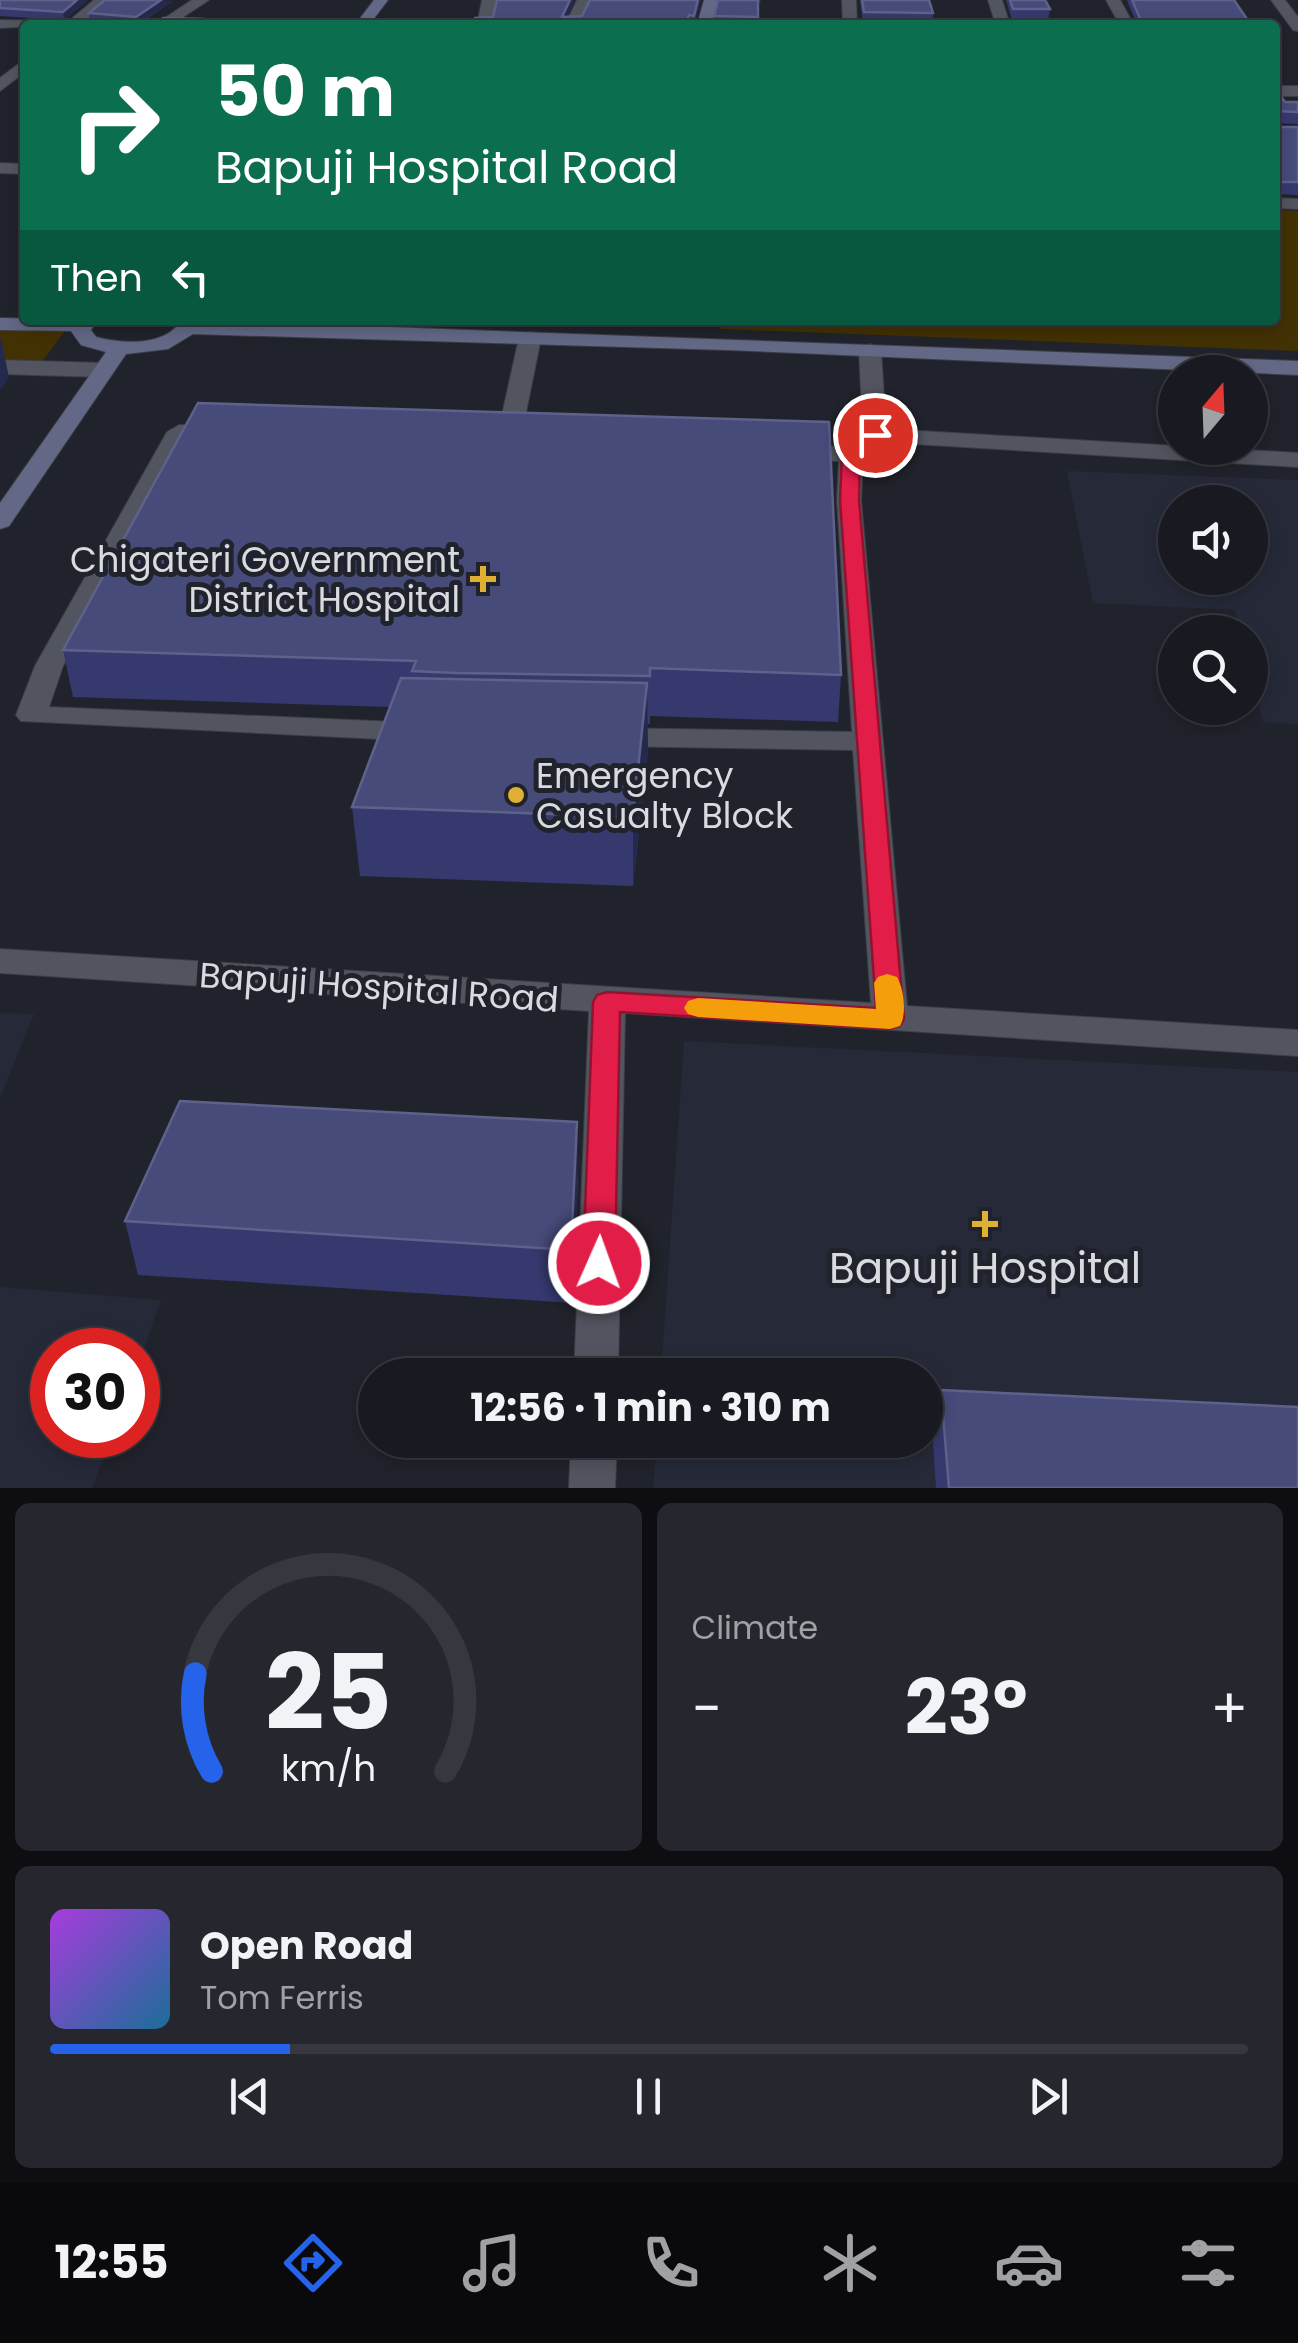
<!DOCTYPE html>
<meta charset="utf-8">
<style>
:root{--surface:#191a21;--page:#26272e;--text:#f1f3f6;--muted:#9fa1a5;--line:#37383f;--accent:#2563eb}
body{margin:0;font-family:Poppins,sans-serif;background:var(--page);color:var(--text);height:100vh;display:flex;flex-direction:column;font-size:38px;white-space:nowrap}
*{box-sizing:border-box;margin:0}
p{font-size:32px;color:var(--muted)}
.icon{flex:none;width:55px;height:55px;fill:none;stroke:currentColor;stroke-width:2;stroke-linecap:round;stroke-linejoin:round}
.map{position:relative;height:1488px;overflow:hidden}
.sheet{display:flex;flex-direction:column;gap:15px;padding:15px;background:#0e0e12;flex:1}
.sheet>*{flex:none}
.guide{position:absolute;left:20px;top:20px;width:1260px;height:305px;border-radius:10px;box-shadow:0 5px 15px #0003,0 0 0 2px var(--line);background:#0b6e4f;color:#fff;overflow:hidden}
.needle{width:65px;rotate:19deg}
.fabs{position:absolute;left:1158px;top:355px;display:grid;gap:20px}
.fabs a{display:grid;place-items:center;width:110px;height:110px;border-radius:50%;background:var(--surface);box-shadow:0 5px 15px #0003,0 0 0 2px var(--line);font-size:50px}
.speed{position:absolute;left:30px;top:1328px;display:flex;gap:20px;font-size:50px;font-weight:700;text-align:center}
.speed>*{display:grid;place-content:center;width:130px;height:130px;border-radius:50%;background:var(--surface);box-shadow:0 5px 15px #0003,0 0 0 2px var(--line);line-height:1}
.speed .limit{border:15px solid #d22;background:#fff;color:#111}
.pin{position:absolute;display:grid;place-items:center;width:85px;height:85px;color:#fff;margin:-42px;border:5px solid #fff;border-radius:50%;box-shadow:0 2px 10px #0007}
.me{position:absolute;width:110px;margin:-55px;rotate:2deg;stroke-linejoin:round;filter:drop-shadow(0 0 8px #0008)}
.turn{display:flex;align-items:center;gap:35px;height:210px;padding:0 30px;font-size:45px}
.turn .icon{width:130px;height:130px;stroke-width:2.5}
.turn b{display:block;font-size:70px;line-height:85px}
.then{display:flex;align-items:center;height:95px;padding:0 30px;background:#0003;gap:20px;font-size:38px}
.big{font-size:75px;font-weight:700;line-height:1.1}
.sheet .widget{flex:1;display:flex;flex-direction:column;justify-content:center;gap:15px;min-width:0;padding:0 35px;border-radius:15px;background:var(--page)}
.sheet .dial{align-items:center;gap:0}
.dial svg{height:260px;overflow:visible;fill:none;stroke:var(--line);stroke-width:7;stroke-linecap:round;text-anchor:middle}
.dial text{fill:var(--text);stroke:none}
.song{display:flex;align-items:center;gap:30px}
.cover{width:120px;height:120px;border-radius:15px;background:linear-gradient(135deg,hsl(280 70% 55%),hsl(200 70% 35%))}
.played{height:10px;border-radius:5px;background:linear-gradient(90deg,var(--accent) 20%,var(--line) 20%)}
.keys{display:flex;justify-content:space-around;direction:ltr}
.heat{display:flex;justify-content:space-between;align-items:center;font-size:55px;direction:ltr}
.sheet .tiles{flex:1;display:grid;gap:15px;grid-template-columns:1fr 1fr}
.widget:last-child{grid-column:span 2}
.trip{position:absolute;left:358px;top:1358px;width:585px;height:100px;border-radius:50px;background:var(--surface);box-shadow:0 5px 15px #0003,0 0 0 2px var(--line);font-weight:700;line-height:100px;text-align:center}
.menu{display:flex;height:160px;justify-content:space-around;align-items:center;background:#0a0a0d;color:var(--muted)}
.menu .icon{width:70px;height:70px}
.menu .selected{color:var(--accent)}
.menu b{font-size:45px;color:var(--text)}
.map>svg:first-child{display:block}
</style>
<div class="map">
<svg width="1298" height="1488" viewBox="0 0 1298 1488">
<rect width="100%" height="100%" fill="#21232c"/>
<!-- built -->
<g fill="#262938" fill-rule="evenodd">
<path d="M1067,471L1298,480V724L1263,722L1250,669V632H1241L1235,610L1093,603ZM1175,502H1250V578H1175Z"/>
<polygon points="0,1013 34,1014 0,1098"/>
<polygon points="684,1041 1298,1072 1298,1488 653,1488 657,1440 925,1440 925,1375 661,1375"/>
<polygon points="0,1287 161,1300 138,1365 138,1350 52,1350 52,1435 112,1435 92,1488 0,1488"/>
</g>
<!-- green -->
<g fill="#423103">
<polygon points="1275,210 1298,211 1298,351 720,329 722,320 1275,320"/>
<polygon points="0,326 67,328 41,363 0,362"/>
</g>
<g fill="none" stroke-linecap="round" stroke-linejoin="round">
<!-- street casing -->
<g stroke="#3c3e45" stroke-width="2">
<g id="street">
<polygon points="94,0 110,0 80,25 64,25"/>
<polygon points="192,0 209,0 171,25 154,25"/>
<polygon points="482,0 496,0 491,25 477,25"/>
<polygon points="577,0 591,0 579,25 565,25"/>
<polygon points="842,0 856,0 857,25 843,25"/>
<polygon points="988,0 1002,0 1010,25 996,25"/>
<polygon points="1106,0 1120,0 1134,25 1120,25"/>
<polygon points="1271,0 1285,0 1298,17 1298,31 1293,30"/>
<polygon points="0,20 49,21 56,25 0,28"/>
<polygon points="25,59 25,72 0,91 0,78"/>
<rect x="1275" y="86" width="23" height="10"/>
<polygon points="0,163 25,164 25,174 0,173"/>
<polygon points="1275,198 1298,199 1298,209 1275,208"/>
<polygon points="530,332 541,338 520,442 508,449 496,442 519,338"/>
<polygon points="870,344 881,350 886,429 1298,453 1298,467 880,442 863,456 861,500 907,1006 1298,1030 1298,1056 625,1013 618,1375 574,1375 589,1011 0,973 0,949 871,1003 853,750 606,746 595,743 591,737 595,731 606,728 852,732 837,500 839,461 790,459 778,452 790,445 846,447 863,433 859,350"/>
<polygon points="0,360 103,363 114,370 103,377 0,374"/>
<polygon points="179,425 219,426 231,433 219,440 187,439 63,666 49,707 420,723 431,726 435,732 431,738 420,741 21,721 16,715 35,666 167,432"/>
<polygon points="571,1440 617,1440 615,1488 569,1488"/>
</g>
</g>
<!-- secondary casing -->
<g stroke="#3c3e45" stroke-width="2">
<g id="secondary">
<polygon points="374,0 388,0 369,25 355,25"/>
<polygon points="704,0 718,0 711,25 697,25"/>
<path d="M0,318L97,320L91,330L96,337C124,344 164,347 182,320H202L1298,361V375L727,350L193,334L168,349L126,354L9,526L0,529V503L106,352L81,345L71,331L0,330Z"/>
</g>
</g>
<!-- street -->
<use href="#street" fill="#52555f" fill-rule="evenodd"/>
<!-- secondary -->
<use href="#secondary" fill="#636886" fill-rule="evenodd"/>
</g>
<!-- wall -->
<g fill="#35396e">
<polygon points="0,0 88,0 64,20 0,16"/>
<polygon points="701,0 694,25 472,25 493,17 582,16"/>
<polygon points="718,0 761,0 758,5 758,25 714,25 714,16"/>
<polygon points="860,0 929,0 933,13 932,25 863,25"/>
<polygon points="1006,0 1045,0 1050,9 1048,20 1012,20"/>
<polygon points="1127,0 1234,0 1251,25 1137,25"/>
<polygon points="173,1 138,25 90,21 89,13"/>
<polygon points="1275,88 1285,102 1298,102 1298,124 1275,123"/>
<polygon points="1275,127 1298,127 1298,195 1275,194"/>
<polygon points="63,650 841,675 838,722 650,716 650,724 647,724 648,750 633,886 360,876 352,807 390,707 73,697"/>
<polygon points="578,1175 573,1303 138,1275 125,1221"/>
<polygon points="941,1390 1298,1488 936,1488 933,1443"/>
</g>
<!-- shaded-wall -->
<g fill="#26294e">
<polygon points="77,0 88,0 64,20 63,12"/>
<polygon points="161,0 173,1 137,25 136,17"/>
<polygon points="570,0 575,0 564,25 562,17"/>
<polygon points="698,0 701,0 694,25 694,16"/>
<polygon points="1,338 9,378 0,390 0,339"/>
<polygon points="647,683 648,750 633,886 633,817"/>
<polygon points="577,1122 578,1175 573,1303 571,1250"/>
</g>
<!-- building -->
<g fill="#474b7a" stroke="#5e618a" stroke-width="2.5">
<polygon points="0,0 77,0 63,12 0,8"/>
<polygon points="105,0 161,0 136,17 89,13"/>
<polygon points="497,0 570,0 562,17 582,16 590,0 698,0 694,16 689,15 685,25 472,25 475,18 493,17"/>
<polygon points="718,0 758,0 758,17 714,16"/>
<polygon points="862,0 929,0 933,13 864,12"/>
<polygon points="1010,0 1045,0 1050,9 1013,9"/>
<polygon points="1132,0 1234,0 1251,25 1155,25 1154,23 1142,23"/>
<polygon points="163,18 203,19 198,25 156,25"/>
<polygon points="1275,88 1285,102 1298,102 1298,112 1275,111"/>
<polygon points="1275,127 1298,127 1298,182 1278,182 1275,185"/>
<polygon points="198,403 829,422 841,675 650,668 650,676 456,673 412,671 416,661 63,650"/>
<polygon points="401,678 647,683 633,817 352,807"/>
<polygon points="180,1101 577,1122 571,1250 125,1221"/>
<polygon points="941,1390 1298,1407 1298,1488 949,1488"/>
</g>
<!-- route -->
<polygon fill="#e11d48" stroke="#92132f" stroke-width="2.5" points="875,430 884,435 860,456 859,500 904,1019 900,1026 890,1029 620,1012 615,1263 610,1272 599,1276 588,1272 583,1263 593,1002 597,995 607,992 876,1008 840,500 842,454"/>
<!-- slow -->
<path fill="#f59e0b" d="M887,974L897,977C904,989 907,1014 900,1026L890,1029L698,1017L688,1014L684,1008L688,1001L698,998L876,1009L874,983L878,977Z"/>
<!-- markers -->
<g fill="#dfb034" stroke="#21232c" stroke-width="4">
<path d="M478 564h10v10h10v10h-10v10h-10v-10h-10v-10h10z"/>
<circle cx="516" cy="795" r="10"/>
<path d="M980 1209h10v10h10v10h-10v10h-10v-10h-10v-10h10z"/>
</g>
<g text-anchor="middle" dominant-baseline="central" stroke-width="10" stroke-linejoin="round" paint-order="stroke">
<!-- poi labels -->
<g font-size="35" fill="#d9dbe1" stroke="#21232c" text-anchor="end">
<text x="460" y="559">Chigateri Government<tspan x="460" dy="40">District Hospital</tspan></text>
<text x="536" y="775" text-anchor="start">Emergency<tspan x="536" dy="40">Casualty Block</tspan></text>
</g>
<!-- street labels -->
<g font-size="35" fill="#d9dbe1" stroke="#21232c">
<text transform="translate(379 987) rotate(4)">Bapuji Hospital Road</text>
</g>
<!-- near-poi labels -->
<g font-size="42" fill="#d9dbe1" stroke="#21232c">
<text x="985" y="1268">Bapuji Hospital</text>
</g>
</g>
</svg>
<div class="fabs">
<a><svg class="needle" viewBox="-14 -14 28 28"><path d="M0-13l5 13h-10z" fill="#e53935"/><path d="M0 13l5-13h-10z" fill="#9fa1a5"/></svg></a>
<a><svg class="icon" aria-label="sound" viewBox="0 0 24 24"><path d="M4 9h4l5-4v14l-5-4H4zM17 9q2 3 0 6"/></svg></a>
<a><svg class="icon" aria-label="search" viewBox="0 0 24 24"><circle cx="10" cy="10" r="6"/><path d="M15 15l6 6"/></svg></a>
</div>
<div class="speed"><div class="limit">30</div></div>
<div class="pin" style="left:875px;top:435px;background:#d93025"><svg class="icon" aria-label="arrive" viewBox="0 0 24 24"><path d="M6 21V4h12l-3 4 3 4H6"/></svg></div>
<svg class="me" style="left:599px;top:1263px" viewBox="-20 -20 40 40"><circle r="17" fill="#e11d48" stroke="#fff" stroke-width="3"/><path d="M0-11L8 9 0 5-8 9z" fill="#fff"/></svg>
<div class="trip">12:56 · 1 min · 310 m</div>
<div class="guide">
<div class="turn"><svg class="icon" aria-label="right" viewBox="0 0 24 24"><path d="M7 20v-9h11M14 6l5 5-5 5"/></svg><div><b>50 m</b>Bapuji Hospital Road</div></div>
<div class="then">Then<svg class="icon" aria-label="left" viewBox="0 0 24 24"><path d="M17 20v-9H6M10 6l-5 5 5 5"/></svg></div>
</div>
</div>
<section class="sheet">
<div class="tiles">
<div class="widget dial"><svg viewBox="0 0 100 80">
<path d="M14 69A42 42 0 1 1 86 69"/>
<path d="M14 69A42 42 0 0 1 9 39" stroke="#2563eb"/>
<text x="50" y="56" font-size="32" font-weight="700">25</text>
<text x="50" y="72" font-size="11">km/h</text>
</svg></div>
<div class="widget"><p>Climate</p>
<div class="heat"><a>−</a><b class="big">23°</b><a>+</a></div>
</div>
<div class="widget">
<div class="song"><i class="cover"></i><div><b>Open Road</b><p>Tom Ferris</p></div></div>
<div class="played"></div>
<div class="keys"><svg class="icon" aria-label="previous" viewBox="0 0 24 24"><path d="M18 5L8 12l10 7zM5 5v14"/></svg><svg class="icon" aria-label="pause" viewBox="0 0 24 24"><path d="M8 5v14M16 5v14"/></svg><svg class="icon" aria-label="next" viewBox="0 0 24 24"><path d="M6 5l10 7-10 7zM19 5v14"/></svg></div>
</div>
</div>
</section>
<nav class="menu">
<b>12:55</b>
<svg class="icon selected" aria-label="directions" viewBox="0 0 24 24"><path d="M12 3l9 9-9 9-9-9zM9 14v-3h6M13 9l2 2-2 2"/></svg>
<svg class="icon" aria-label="music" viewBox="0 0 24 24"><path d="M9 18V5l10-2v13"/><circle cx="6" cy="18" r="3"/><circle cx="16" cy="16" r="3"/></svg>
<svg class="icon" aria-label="phone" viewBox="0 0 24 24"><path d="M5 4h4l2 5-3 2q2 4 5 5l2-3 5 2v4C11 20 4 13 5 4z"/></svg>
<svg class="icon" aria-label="climate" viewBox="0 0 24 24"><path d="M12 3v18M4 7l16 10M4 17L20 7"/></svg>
<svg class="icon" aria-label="car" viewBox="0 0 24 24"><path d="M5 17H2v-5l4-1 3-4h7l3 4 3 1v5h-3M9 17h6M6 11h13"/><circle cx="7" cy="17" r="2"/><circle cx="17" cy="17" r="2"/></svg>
<svg class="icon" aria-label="filters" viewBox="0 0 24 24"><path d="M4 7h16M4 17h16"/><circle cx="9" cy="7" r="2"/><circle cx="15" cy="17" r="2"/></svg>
</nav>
